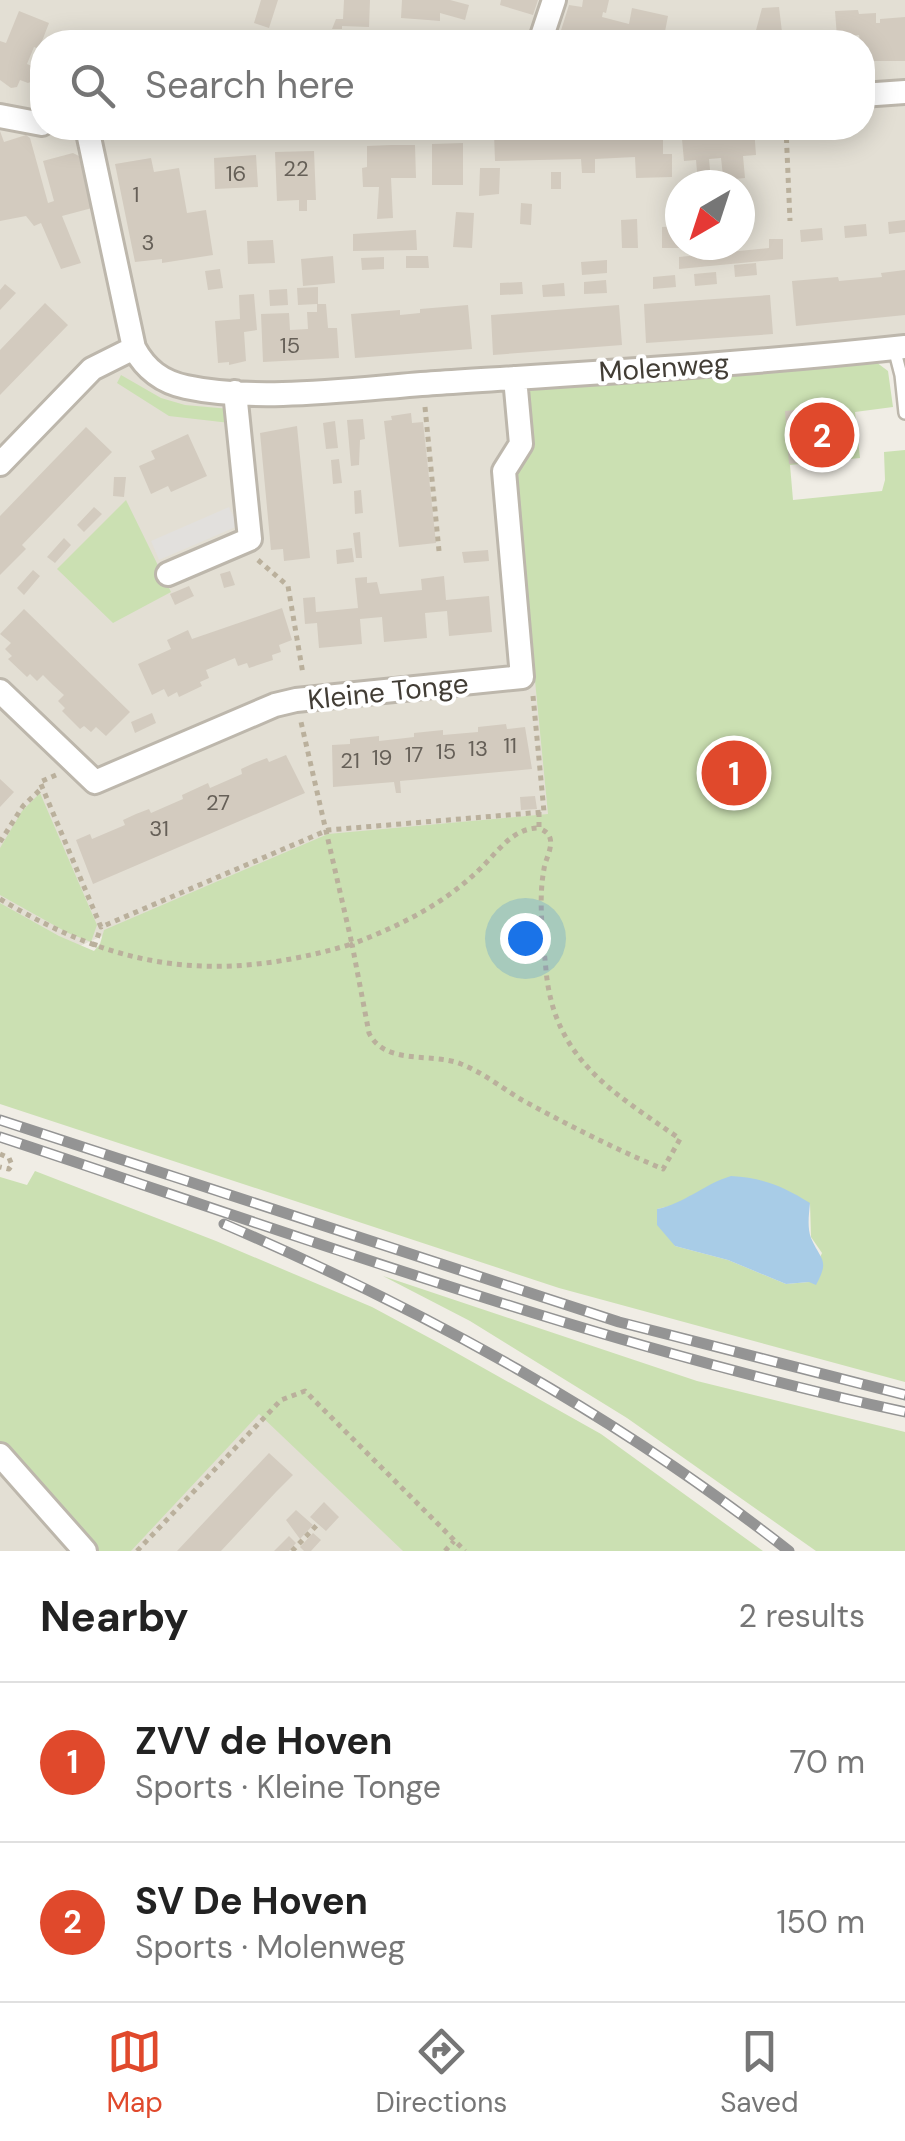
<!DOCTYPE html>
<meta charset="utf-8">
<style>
:root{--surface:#fff;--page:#f6f6f6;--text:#222;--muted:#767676;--line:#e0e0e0;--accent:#e0492c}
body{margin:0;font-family:"DM Sans",sans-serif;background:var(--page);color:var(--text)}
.compass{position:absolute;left:665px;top:170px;width:90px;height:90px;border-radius:50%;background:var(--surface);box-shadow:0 5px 25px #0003;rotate:219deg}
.you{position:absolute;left:525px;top:938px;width:35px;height:35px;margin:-25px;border:8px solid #fff;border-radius:50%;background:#1a73e8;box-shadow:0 0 0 15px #1a73e833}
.badge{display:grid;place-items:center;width:65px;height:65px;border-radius:50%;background:var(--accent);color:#fff;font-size:32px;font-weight:700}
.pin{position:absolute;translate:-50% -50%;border:5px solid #fff;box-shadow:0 2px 10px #0006}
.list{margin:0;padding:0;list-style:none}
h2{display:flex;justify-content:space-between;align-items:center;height:130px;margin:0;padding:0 40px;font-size:42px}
h2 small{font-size:32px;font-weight:400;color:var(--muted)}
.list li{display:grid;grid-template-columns:65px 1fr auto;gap:30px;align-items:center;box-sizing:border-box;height:160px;padding:0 40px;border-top:2px solid var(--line)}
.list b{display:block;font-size:38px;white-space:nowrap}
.list p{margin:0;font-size:32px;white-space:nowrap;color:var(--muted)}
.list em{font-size:32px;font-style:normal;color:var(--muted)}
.icon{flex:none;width:55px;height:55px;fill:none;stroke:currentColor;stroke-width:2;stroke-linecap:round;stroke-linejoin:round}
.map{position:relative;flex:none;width:905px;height:1551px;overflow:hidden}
.search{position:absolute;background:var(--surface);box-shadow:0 5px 25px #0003;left:30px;right:30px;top:30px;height:110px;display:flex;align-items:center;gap:25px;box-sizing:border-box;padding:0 35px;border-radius:40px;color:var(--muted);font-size:38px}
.sheet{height:450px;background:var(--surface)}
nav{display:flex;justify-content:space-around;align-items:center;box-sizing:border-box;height:140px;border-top:2px solid var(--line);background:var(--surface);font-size:28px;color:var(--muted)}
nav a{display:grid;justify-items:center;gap:5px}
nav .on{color:var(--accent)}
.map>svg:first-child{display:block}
.residential{fill:#e3dfd4;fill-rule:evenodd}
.green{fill:#cbe0b2;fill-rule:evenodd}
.parking{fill:#e2e0dd}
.water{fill:#a8cce7}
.building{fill:#d3cbbf}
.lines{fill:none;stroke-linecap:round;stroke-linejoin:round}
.lane-casing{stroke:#bdb7ac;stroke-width:16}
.street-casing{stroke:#bdb7ac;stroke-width:28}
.path{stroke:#bab09c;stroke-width:5;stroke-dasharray:5 5;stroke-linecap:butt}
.lane{stroke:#fff;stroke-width:11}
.street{stroke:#fff;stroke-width:22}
.rail-casing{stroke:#949494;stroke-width:11}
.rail{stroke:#fff;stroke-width:8;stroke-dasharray:22;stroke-linecap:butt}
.labels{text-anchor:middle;stroke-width:8;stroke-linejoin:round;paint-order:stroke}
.number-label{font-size:22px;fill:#666058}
.street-label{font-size:28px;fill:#423d35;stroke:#fff}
</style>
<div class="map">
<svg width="905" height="1551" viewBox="0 0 905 1551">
<rect width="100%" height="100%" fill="#f0ede5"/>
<!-- residential -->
<path class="residential" d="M0,0H905V362L532,390L550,821L328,836L73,949L0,908ZM42,42H862V128H42ZM680,185H740V245H680Z
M0,1367L270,1370L446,1551H0Z"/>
<!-- green -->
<path class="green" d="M862,362H876L888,371L893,407L855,412L860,458L790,465L793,500L882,491L885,480L884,452L905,450V1382L559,1288L0,1104V903L59,936L94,951L100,944L104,930L328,834L548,814L515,475L533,448L529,388ZM810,1203L811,1237L822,1253L809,1282L786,1284L728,1260L675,1246L657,1209L675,1205Z
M121,375L161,398L185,405L230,409V423L169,416L117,383Z
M126,500L171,592L113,623L57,569Z
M40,793L97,925L91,942L68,933L0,895V848L22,811Z
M35,1171L216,1241L372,1307L439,1343L601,1434L763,1551H403L259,1414L131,1551H97L0,1441V1177L27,1185Z
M383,1276L697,1381L905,1432V1551H816L627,1418L470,1321Z"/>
<!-- parking -->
<path class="parking" d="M229,507L238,526L159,560L151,541Z"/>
<!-- water -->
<path class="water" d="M731,1176C763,1178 783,1186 810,1203C809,1214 807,1227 811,1238C821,1261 830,1259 816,1285L809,1282L786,1284L728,1260L675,1246L657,1225V1209C684,1204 704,1184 731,1176Z"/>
<!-- building -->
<path class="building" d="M261,0H278L269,28L254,23Z
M344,0H370L369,27L342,26V29H332L336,19H343Z
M402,0H450L469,5L465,20L440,13V21L428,20L401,18Z
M501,0H538L533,15L500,5Z
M583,0H609L606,13L603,12L602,17L629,24L632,8L668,16L663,42H626L628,34L621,33L620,37L614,35L612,42L598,38L597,42L558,40L569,5L582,7Z
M779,7L782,32L755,34L762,8Z
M858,10L859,14L876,13V23H880V19L905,17V61H862L859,35L837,37L835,11Z
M19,11L49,23L39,49L34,47L27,64L34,67L36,72L33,81L28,83L20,80L17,87L11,88L0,80V41L6,43Z
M126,31L150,32V42H126Z
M385,31H400L401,42H385Z
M181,32L201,33L200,42H180Z
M824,35L825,42H780L779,38Z
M663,128V154H672V177L636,178L635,157L595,159V173H582L581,159L495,161L494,133Z
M681,128H754L756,155L743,156L745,178L735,179V185H724L721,158L709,159L711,181L698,183L696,160L684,161Z
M0,131L4,142L26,135L30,138L48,203L54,201L43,161L73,153L79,156L92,208L62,216L81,263L61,269L41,223L34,226L26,216L0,221Z
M463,143V185H432V144Z
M391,145H415L416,178H391L393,218L377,219L379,187H363L362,168L367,167V146Z
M314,151L316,200H307V211H299V200L277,201L275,152Z
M256,155L258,187L215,189L214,158Z
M151,158L154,172L179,168L187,213L206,210L213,255L162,263V259L135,262L115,164Z
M480,168H500L499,194L479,196Z
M551,172H561V189H551Z
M521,203L532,204L531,225L520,224Z
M456,212L474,213L472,248L453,247Z
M637,219L638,248H622L621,220Z
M905,220V232L889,234L888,222Z
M866,224L867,236L845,238L844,226Z
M679,226V248H662V227Z
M822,228L823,240L801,242L800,230Z
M416,230L417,250L353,251V234Z
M769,239H783V259L679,269V257L769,248Z
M273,240L275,263L248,264L247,241Z
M333,256L335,283L303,286L301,259Z
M406,256H428L429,268H406Z
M384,257V269L362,270L361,258Z
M607,260V273L582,275L581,262Z
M756,263L757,275L735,277L734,265Z
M220,269L223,288L208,290L205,271Z
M905,270V315L796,326L792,281L838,277L839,281L882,277L881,273Z
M716,272L717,284L695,286L694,274Z
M675,275L676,287L653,289V277Z
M606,280L607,293L584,294V282Z
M522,282L523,294L500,295V283Z
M564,283L565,296L543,297L542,285Z
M5,284L16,293L0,310V290Z
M318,287V304H326L328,328H337L339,358L263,362L261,314L289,313L290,330L308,329L307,312H317V304L298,305L297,288Z
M287,289L288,305L270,306L269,290Z
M254,294L257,330L244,332L246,361L229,365V362L218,363L215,321L240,319L239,295Z
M770,295L773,334L646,343L644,304Z
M45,303L68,325L0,395V350Z
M468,305L472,349L355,358L351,314L400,310V315L420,313V309Z
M619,305L622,345L493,355L491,315Z
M836,406L839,433L845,432L846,442L840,443L842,459L789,464L785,411Z
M411,413L412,423L423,422L436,543L399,547L384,421L392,420L391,416Z
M363,419L365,439L360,440L359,465L351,466L347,420Z
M335,421L338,448L326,449L323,423Z
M297,426L310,558L284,561L283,549L271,550L260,433Z
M86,427L112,452L22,545L26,549L0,575V516Z
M188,434L207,476L171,492L168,486L151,494L139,466L155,459L151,451Z
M339,459L342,483L333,484L331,460Z
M114,477H126L124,497L113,496Z
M361,490L363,513L355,514L354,491Z
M94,507L102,514L84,532L77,525Z
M360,532L362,558H356L353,533Z
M64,538L71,545L55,563L47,557Z
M352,548L354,562L337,564L336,550Z
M488,550L489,561L464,563L462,552Z
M33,570L40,576L24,595L17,588Z
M230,571L235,585L224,588L220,574Z
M444,576L446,600L489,596L492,632L449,636L447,611L425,613L427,638L384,642L382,617L360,619L362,644L319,648L317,623L305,624L303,598L315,597L316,612L358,608L355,578L367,577V583L377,582L380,594L422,590L421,579Z
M189,586L194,596L175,605L170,594Z
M282,608L292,640L279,645L281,652L272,655L273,660L249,668L247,663L238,666L235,658L206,670L209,678L200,682L202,686L179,697L177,692L168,697L164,689L152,695L138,664L171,649L167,640L188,630L192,639Z
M24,609L130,712L106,736L96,727L91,732L84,726L80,729L62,711L65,708L58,701L64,695L53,685L43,675L37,681L30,674L27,677L8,659L12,656L5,649L11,643L0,634Z
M152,713L156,723L135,733L131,722Z
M506,724L507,729L525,727L532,769L400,781L401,793H396L394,782L333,787L332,745L350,744V739L379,736V741L397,739L414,737V733L443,730V735L478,732V727Z
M286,755L305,793L93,884L76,840L90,834L92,839L125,825L123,820L136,814L149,809L151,813L183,799L182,795L208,783L210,788L242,774L241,769L254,763L267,758L269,762Z
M0,779L14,792L0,807Z
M535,796L537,809L521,810L520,797Z
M269,1453L293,1475L276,1492L221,1551H177Z
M324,1502L339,1517L326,1531L310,1517Z
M296,1510L313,1525L300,1539L286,1520Z
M313,1533L321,1540L311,1551H304L300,1547Z
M289,1536L296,1543L289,1551H274Z"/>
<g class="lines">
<defs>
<path id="lane" d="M894,348L901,375L905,413"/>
<path id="street" d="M540,42L554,0
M862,95L905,92
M0,116L42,124
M87,128L134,348C146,370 162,382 186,387C260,403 361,388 436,383C592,373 749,364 905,347
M0,464L92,369L134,348
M168,574L250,539L235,392
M0,691L95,782L275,705L296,700L522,677L504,471L521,444L515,378
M0,1455L85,1551"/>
</defs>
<!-- lane casing -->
<use href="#lane" class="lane-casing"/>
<!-- street casing -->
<use href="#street" class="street-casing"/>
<!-- path -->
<path class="path" d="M786,128L790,221
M425,407L439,551
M258,560L288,586L303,674
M56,775L40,782L101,927L328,830L544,812L533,696
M539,812V828C544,831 548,832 550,838C553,848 545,860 544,869C538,900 543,938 546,970C554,1060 613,1092 680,1139L663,1169C615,1149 568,1125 522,1100C502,1088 482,1072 461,1064C432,1052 385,1066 369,1033L352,944C400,926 446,903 482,867C499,850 513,828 539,828
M0,842L23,806L42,788
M0,899C120,971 218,984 352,944L301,722
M94,947L101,927
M0,1154L9,1158L12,1165L9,1169L0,1167
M137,1551L281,1400L305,1391L465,1551
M292,1551L317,1525
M445,1551L454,1541"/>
<!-- lane -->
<use href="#lane" class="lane"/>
<!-- street -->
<use href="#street" class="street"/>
<defs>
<path id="rail" d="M0,1120L619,1322L905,1395
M0,1137C299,1236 597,1345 905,1412
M224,1224C426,1311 616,1415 789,1551"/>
</defs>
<!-- rail casing -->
<use href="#rail" class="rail-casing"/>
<!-- rail -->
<use href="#rail" class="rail"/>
</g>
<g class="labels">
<!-- number labels -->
<g class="number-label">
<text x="296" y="176">22</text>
<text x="236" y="181">16</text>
<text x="136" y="202">1</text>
<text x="148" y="250">3</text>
<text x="290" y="353">15</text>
<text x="510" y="753">11</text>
<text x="478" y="756">13</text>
<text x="446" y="759">15</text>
<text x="414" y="762">17</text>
<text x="382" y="765">19</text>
<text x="350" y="768">21</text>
<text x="218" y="810">27</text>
<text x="159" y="836">31</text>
</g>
<!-- street labels -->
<g class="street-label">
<text transform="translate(664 367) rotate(-4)" y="10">Molenweg</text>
<text transform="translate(388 691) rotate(-6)" y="10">Kleine Tonge</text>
</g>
</g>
</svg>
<svg class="compass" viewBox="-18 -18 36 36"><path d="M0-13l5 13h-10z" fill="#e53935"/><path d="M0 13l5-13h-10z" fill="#767676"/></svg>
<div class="you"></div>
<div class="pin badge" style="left:734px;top:773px">1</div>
<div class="pin badge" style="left:822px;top:435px">2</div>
<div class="search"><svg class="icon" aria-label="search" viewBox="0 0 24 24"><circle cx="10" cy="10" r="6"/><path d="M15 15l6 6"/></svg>Search here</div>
</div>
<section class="sheet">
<h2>Nearby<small>2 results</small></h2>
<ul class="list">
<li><span class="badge">1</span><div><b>ZVV de Hoven</b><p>Sports · Kleine Tonge</p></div><em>70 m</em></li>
<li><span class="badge">2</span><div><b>SV De Hoven</b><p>Sports · Molenweg</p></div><em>150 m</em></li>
</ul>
</section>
<nav>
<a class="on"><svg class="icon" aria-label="map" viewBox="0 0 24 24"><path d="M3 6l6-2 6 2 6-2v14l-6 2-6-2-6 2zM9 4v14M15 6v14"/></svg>Map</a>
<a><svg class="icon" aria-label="directions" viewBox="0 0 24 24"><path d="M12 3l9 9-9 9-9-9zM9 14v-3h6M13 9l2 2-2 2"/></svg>Directions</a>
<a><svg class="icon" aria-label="saved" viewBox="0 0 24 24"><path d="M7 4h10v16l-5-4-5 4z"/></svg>Saved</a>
</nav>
